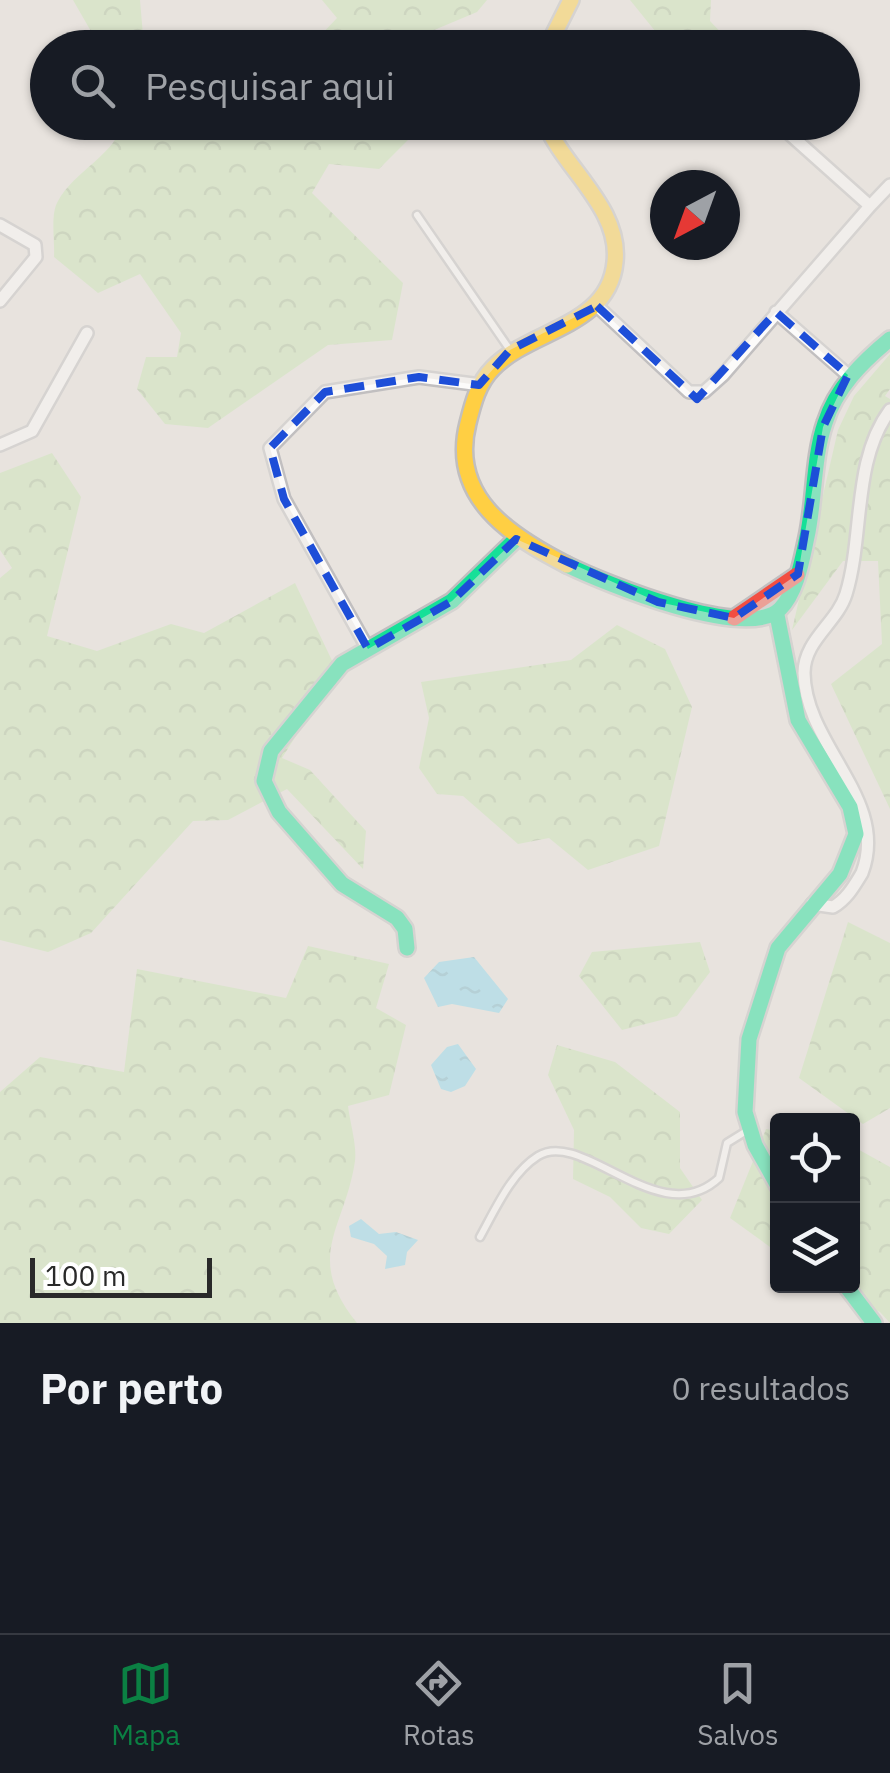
<!DOCTYPE html>
<html lang="pt">
<style>
:root{--surface:#171b24;--page:#242831;--text:#f1f3f6;--muted:#9ea1a6;--line:#363941;--accent:#0b8043}
body{margin:0;font-family:"IBM Plex Sans",sans-serif;background:var(--page);color:var(--text)}
.controls{position:absolute;right:30px;bottom:30px;display:grid;overflow:hidden;border-radius:10px;box-shadow:0 2px 8px #0004}
.controls button{width:90px;height:90px;display:grid;place-items:center;padding:0;border:0;border-bottom:2px solid var(--line);background:var(--surface);color:var(--text);font:50px sans-serif}
.compass{position:absolute;left:650px;top:170px;width:90px;height:90px;border-radius:50%;background:var(--surface);box-shadow:0 2px 8px #0004;rotate:221deg}
.scale{position:absolute;left:30px;bottom:25px;width:182px;box-sizing:border-box;padding-left:10px;border:5px solid #292929;border-top:0;font-size:28px;line-height:35px;white-space:nowrap;color:#292929;-webkit-text-stroke:8px #fff;paint-order:stroke}
.list{margin:0;padding:0;list-style:none}
h2{display:flex;justify-content:space-between;align-items:center;height:130px;margin:0;padding:0 40px;font-size:42px}
h2 small{font-size:32px;font-weight:400;color:var(--muted)}
.icon{flex:none;width:55px;height:55px;fill:none;stroke:currentColor;stroke-width:2;stroke-linecap:round;stroke-linejoin:round}
.map{position:relative;flex:none;width:890px;height:1323px;overflow:hidden}
.search{position:absolute;background:var(--surface);box-shadow:0 2px 8px #0004;left:30px;right:30px;top:30px;height:110px;display:flex;align-items:center;gap:25px;box-sizing:border-box;padding:0 35px;border-radius:55px;color:var(--muted);font-size:38px}
.sheet{height:310px;background:var(--surface)}
nav{display:flex;justify-content:space-around;align-items:center;box-sizing:border-box;height:140px;border-top:2px solid var(--line);background:var(--surface);font-size:28px;color:var(--muted)}
nav a{display:grid;justify-items:center;gap:5px}
nav .on{color:var(--accent)}
.map>svg:first-child{display:block}
.forest{fill:url(#forest-crowns)}
.water{fill:url(#water-ripples)}
.lines{fill:none;stroke-linecap:round;stroke-linejoin:round}
.lane-casing{stroke:#c1bfc0;stroke-width:11}
.street-casing{stroke:#c1bfc0;stroke-width:16}
.fast-casing{stroke:#c1bfc0;stroke-width:20}
.slow-casing{stroke:#c1bfc0;stroke-width:20}
.jam-casing{stroke:#c1bfc0;stroke-width:20}
.lane{stroke:#fcfbfa;stroke-width:6}
.street{stroke:#fcfbfa;stroke-width:11}
.fast{stroke:#16e098;stroke-width:15}
.slow{stroke:#ffcf43;stroke-width:15}
.jam{stroke:#f24e42;stroke-width:15}
.marked{fill:none;stroke:#1d4ed8;stroke-width:8;stroke-dasharray:20 12;stroke-linejoin:round}
</style>
<div class="map">
<svg width="890" height="1323" viewBox="0 0 890 1323">
<defs>
<pattern id="forest-crowns" width="20" height="18" patternUnits="userSpaceOnUse" patternTransform="scale(2.5)"><rect width="20" height="18" fill="#cae5b4"/><path d="M2 6a3 3 0 1 1 6 0M12 15a3 3 0 1 1 6 0" fill="none" stroke="#aec49b"/></pattern>
<pattern id="water-ripples" width="26" height="14" patternUnits="userSpaceOnUse" patternTransform="scale(2.5)"><rect width="26" height="14" fill="#8cd8ef"/><path d="M2 4q2-2 4 0t4 0M15 11q2-2 4 0t4 0" fill="none" stroke="#79b9cd"/></pattern>
</defs>
<rect width="100%" height="100%" fill="#e8e3de"/>
<!-- forest -->
<path class="forest" d="M73,0H140L144,47H100Z
M322,0H487L477,12L408,41L374,39L366,48L255,47L262,38H318L337,18Z
M630,0H711L710,21L730,42L729,47H668Z
M121,123H161L174,131L198,123H325V131L409,139L379,169L329,164L312,193L403,283L392,340L328,345L208,428L165,424L137,389L146,357H177L181,333L140,274L98,293L54,257C55,241 50,214 58,201C73,172 120,151 121,123Z
M890,354V389L885,396L890,399V809L831,684L882,644L878,561H843L792,630L838,430L854,396Z
M52,453L81,497L47,636L97,651L171,624L204,633L295,583L337,671L282,758L310,770L366,831L363,869L287,789L228,820L193,821L91,933L48,952L0,940V578L12,568L0,550V473Z
M617,625L665,649L692,707L659,846L588,870L549,838L518,844L463,796L437,794L419,768L429,718L421,682L571,660Z
M848,922L890,943V1108L863,1124L799,1078Z
M700,942L710,972L677,1016L622,1030L579,976L592,952Z
M308,946L389,964L376,1008L406,1025L389,1095L348,1106C350,1123 357,1145 355,1161C345,1229 303,1256 357,1323H0V1092L40,1057L124,1072L137,969L286,998Z
M557,1045L615,1062L680,1112V1168L702,1200L669,1234L641,1228L610,1197L573,1179L574,1130L548,1075Z
M766,1129L777,1131V1252L730,1218Z
M854,1147L890,1167V1323L880,1312L823,1286H852Z"/>
<!-- water -->
<path class="water" d="M474,957L508,999L499,1013L452,1004L438,1007L424,978L439,962Z
M458,1044L476,1069L465,1086L451,1092L441,1089L431,1065L447,1047Z
M361,1219L379,1234L396,1232L418,1240L407,1252L405,1265L385,1269L387,1256L374,1244L351,1237L349,1226Z"/>
<g class="lines">
<defs>
<path id="lane" d="M417,215L510,350
M480,1237C495,1210 511,1173 538,1156C583,1128 660,1233 719,1178L727,1143L748,1130"/>
<path id="street" d="M870,206L890,185
M0,225L35,245L36,257L0,301
M597,306L689,392H704L723,375L870,206L776,122
M776,312L848,375
M0,445L32,431L87,333
M368,649L284,499L270,448L325,392L419,377L481,385
M812,904L833,907C847,899 854,886 862,873C890,800 805,746 804,673C804,640 837,623 846,594C864,536 852,461 890,410"/>
<path id="fast" d="M567,565C604,583 747,642 780,609C797,592 802,560 807,537C815,501 813,458 825,423C836,388 862,362 890,339
M777,615L798,720L850,807L856,834L840,874L778,948L749,1039L745,1112L755,1145L778,1186
M407,948L405,929L397,918L342,884L279,812L264,781L271,751L342,664L452,601L516,539
M846,1286L874,1323"/>
<path id="slow" d="M547,48L571,0
M545,122C564,169 621,208 615,262C609,327 531,329 493,368C478,383 473,403 468,423C449,497 510,536 567,565"/>
<path id="jam" d="M734,618L797,575"/>
</defs>
<!-- lane casing -->
<use href="#lane" class="lane-casing"/>
<!-- street casing -->
<use href="#street" class="street-casing"/>
<!-- fast casing -->
<use href="#fast" class="fast-casing"/>
<!-- slow casing -->
<use href="#slow" class="slow-casing"/>
<!-- jam casing -->
<use href="#jam" class="jam-casing"/>
<!-- lane -->
<use href="#lane" class="lane"/>
<!-- street -->
<use href="#street" class="street"/>
<!-- fast -->
<use href="#fast" class="fast"/>
<!-- slow -->
<use href="#slow" class="slow"/>
<!-- jam -->
<use href="#jam" class="jam"/>
</g>
<!-- marked area -->
<path d="M0 0H890V1323H0ZM597,306L697,399L776,312L848,375L823,427L798,574L734,618L658,602L516,539L452,601L368,649L284,499L270,448L325,392L419,377L479,385L510,350Z" fill="#e8e3de" fill-opacity=".55" fill-rule="evenodd"/>
<path class="marked" d="M597,306L697,399L776,312L848,375L823,427L798,574L734,618L658,602L516,539L452,601L368,649L284,499L270,448L325,392L419,377L479,385L510,350Z"/>
</svg>
<div class="controls">
<button><svg class="icon" aria-label="locate" viewBox="0 0 24 24"><circle cx="12" cy="12" r="6"/><path d="M12 2v4M12 18v4M2 12h4M18 12h4"/></svg></button>
<button><svg class="icon" aria-label="layers" viewBox="0 0 24 24"><path d="M12 4l9 5-9 5-9-5zM3 14l9 5 9-5"/></svg></button>
</div>
<svg class="compass" viewBox="-18 -18 36 36"><path d="M0-13l5 13h-10z" fill="#e53935"/><path d="M0 13l5-13h-10z" fill="#9ea1a6"/></svg>
<div class="scale">100 m</div>
<div class="search"><svg class="icon" aria-label="search" viewBox="0 0 24 24"><circle cx="10" cy="10" r="6"/><path d="M15 15l6 6"/></svg>Pesquisar aqui</div>
</div>
<section class="sheet">
<h2>Por perto<small>0 resultados</small></h2>
<ul class="list">
</ul>
</section>
<nav>
<a class="on"><svg class="icon" aria-label="map" viewBox="0 0 24 24"><path d="M3 6l6-2 6 2 6-2v14l-6 2-6-2-6 2zM9 4v14M15 6v14"/></svg>Mapa</a>
<a><svg class="icon" aria-label="directions" viewBox="0 0 24 24"><path d="M12 3l9 9-9 9-9-9zM9 14v-3h6M13 9l2 2-2 2"/></svg>Rotas</a>
<a><svg class="icon" aria-label="saved" viewBox="0 0 24 24"><path d="M7 4h10v16l-5-4-5 4z"/></svg>Salvos</a>
</nav>
